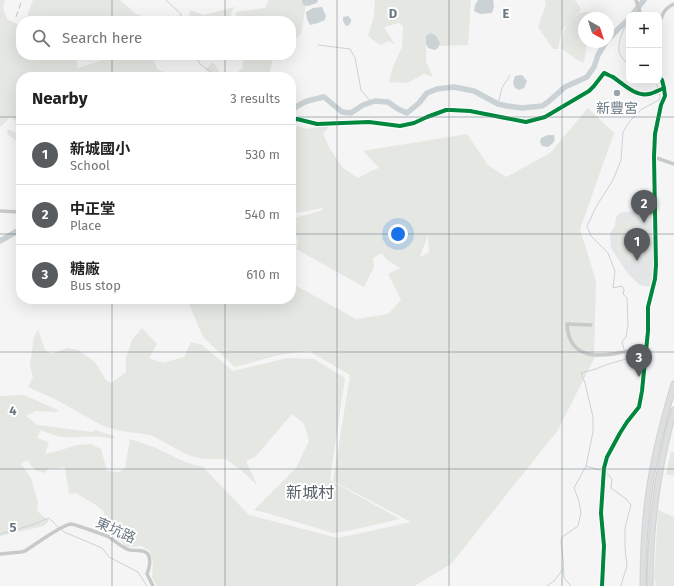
<!DOCTYPE html>
<meta charset="utf-8">
<style>
:root{--surface:#fff;--page:#f6f6f6;--text:#222;--muted:#767676;--line:#e0e0e0;--accent:#585c5f}
body{margin:0;font-family:"Fira Sans","Noto Sans TC",sans-serif;background:var(--page);color:var(--text)}
.controls{position:absolute;right:12px;top:12px;display:grid;overflow:hidden;border-radius:8px;box-shadow:0 4px 16px #0002}
.controls button{width:36px;height:36px;display:grid;place-items:center;padding:0;border:0;border-bottom:1px solid var(--line);background:var(--surface);color:var(--text);font:20px sans-serif}
.compass{position:absolute;left:578px;top:12px;width:36px;height:36px;border-radius:50%;background:var(--surface);box-shadow:0 4px 16px #0002;rotate:141deg}
.you{position:absolute;left:398px;top:234px;width:14px;height:14px;margin:-10px;border:3px solid #fff;border-radius:50%;background:#1a73e8;box-shadow:0 0 0 6px #1a73e833}
.badge{display:grid;place-items:center;width:26px;height:26px;border-radius:50%;background:var(--accent);color:#fff;font-size:13px;font-weight:700}
.pin{position:absolute;translate:-50% -33px;filter:drop-shadow(0 1px 2px #0008)}
.pin::after{content:'';position:absolute;top:21px;width:14px;height:12px;background:inherit;clip-path:polygon(0 0,100% 0,50% 100%)}
.list{margin:0;padding:0;list-style:none}
h2{display:flex;justify-content:space-between;align-items:center;height:52px;margin:0;padding:0 16px;font-size:17px}
h2 small{font-size:13px;font-weight:400;color:var(--muted)}
.list li{display:grid;grid-template-columns:26px 1fr auto;gap:12px;align-items:center;box-sizing:border-box;height:60px;padding:0 16px;border-top:1px solid var(--line)}
.list b{display:block;font-size:15px;white-space:nowrap}
.list p{margin:0;font-size:13px;white-space:nowrap;color:var(--muted)}
.list em{font-size:13px;font-style:normal;color:var(--muted)}
.icon{flex:none;width:22px;height:22px;fill:none;stroke:currentColor;stroke-width:2;stroke-linecap:round;stroke-linejoin:round}
.map{position:relative;flex:none;width:674px;height:586px;overflow:hidden}
.search{position:absolute;background:var(--surface);box-shadow:0 4px 16px #0002;left:16px;top:16px;width:280px;height:44px;display:flex;align-items:center;gap:10px;box-sizing:border-box;padding:0 14px;border-radius:16px;color:var(--muted);font-size:15px}
.panel{position:absolute;background:var(--surface);box-shadow:0 4px 16px #0002;left:16px;top:72px;width:280px;height:232px;border-radius:16px}
.map>svg:first-child{display:block}
.built{fill:#e4e5e6}
.green{fill:#e4e7e2;fill-rule:evenodd}
.water{fill:#cad2d5}
.lines{fill:none;stroke-linecap:round;stroke-linejoin:round}
.stream{stroke:#cad2d5;stroke-width:1}
.river{stroke:#cad2d5;stroke-width:5.5}
.highway-casing{stroke:#d1d2d2;stroke-width:7}
.minor{stroke:#c8caca;stroke-width:3.5}
.highway{stroke:#dddedf;stroke-width:5}
.rail{stroke:#bfc0c1;stroke-width:1;stroke-dasharray:6 3;stroke-linecap:butt}
.cycleway-casing{stroke:#fff;stroke-width:6}
.cycleway{stroke:#00873e;stroke-width:4}
.grid{fill:none;stroke:#697882;stroke-width:1;stroke-opacity:0.55}
.poi-dot{fill:#9aa4aa;stroke:#fff;stroke-width:1.5}
.labels{text-anchor:middle;stroke-width:4;stroke-linejoin:round;paint-order:stroke}
.poi-label{font-size:14px;fill:#697882;stroke:#fff}
.street-label{font-size:14px;fill:#697882;stroke:#fff}
.quarter-label{font-size:16px;fill:#566067;stroke:#fff}
.grid-label{font-size:13px;text-anchor:middle;font-weight:bold;fill:#697882;stroke:#fff;stroke-width:4;stroke-linejoin:round;paint-order:stroke}
</style>
<div class="map">
<svg width="674" height="586" viewBox="0 0 674 586">
<rect width="100%" height="100%" fill="#f5f5f5"/>
<!-- built -->
<path class="built" d="M633,211L637,212H652L654,275L650,287L640,285L628,274L611,248L610,234L615,226L616,217L620,213Z"/>
<!-- green -->
<path class="green" d="M0,0H5L3,8L7,19L19,25L21,23V55H75L78,68L118,55H163L154,60L157,69L177,77H21V125L10,117L1,127L0,126Z
M33,0H120L136,14L158,21H24L26,19Z
M269,0H305L306,4L301,35L292,41H291V21H236V12L265,8Z
M375,0H471L468,45L438,46L432,41L426,46V62L433,77L424,74L407,83L389,82L392,69L402,47L403,26L399,23L384,27L395,45L389,41L380,45L368,36L374,16Z
M545,0H575L581,9L574,18L579,13L591,12L590,18H584V42H587L584,63L574,58L561,48L564,30L572,20L562,30L558,49H553L538,27L546,4Z
M234,7L231,14L230,21H207L203,19L199,21H191L189,18L190,10L204,15Z
M238,55H274L270,70L271,77H228L230,71L235,74L243,68V59Z
M213,62L219,71L225,77H216L205,70Z
M588,108L614,133L580,229L596,281L594,359L558,430L451,564L414,586H157L152,578L153,563L150,551L141,546L127,547L112,533L103,511L96,505L76,493L69,494L65,467L48,469L45,473L35,470L27,460L21,464L31,478L38,503L37,511L49,521L44,526L0,536V396L24,395L58,410L57,412L35,411L26,416L38,425L92,432L95,430L114,436L113,439C98,434 81,438 65,437C57,437 48,433 41,430L37,438L49,442L45,454L58,451L77,445L91,444L101,449L107,471L119,472L125,468L130,439L154,447L185,462L203,467L249,515L338,538L411,522L333,481L350,375L309,351L279,355L235,367L203,337L187,299H291V283L356,319L388,314L401,300L388,274L400,268L386,259L382,253L373,258L374,267L364,287L296,249L298,242L295,232L291,233V219L320,211L323,209V208L291,214V133L297,126L307,129L330,125L323,134L330,149L343,168L358,178L371,171L379,168L363,151L467,134L488,165L506,177L550,153ZM428,235L429,252L421,257L420,256Z
M8,129L21,135V144L7,134Z
M632,216H635L636,262H633V257C626,262 621,261 617,253L616,226L620,221L625,219L632,222Z
M142,328L157,344L149,358L163,363L184,357L191,342L202,345L233,371L287,358L314,359L345,378L330,480L400,519L348,531L333,533L267,513L254,510L296,468L309,441L304,424L292,414L255,457L246,461L257,485L241,470L226,459H203L188,455L151,435L121,431L103,426L55,399L28,387L33,377L30,366L34,337L38,329L45,350L52,354L67,348L78,350L95,362L106,380L111,383L126,372V358L132,340Z
M671,452H674V476L666,474Z
M658,510L674,517V586H656L654,577Z"/>
<!-- water -->
<path class="water" d="M302,0H318L317,3L308,6L303,5Z
M478,0H493L494,6L492,13L480,14L474,11L475,5Z
M322,7L326,16L325,20L318,23L310,25L307,19L306,12L313,8Z
M348,16L351,19V22L349,25L346,26L343,21V17Z
M431,33L436,36L440,43L438,48L435,50L428,48L426,43V36Z
M522,75L527,81L524,88L519,90L515,88L513,83L515,76Z
M548,135H554C556,142 553,143 548,147L542,146L540,142L541,138Z"/>
<g class="lines">
<!-- stream -->
<path class="stream" d="M166,0L181,14L180,21
M629,19C622,33 610,53 629,64
M318,45L350,49L355,58L361,90L371,102
M195,55L200,64L219,77
M654,81L657,85L658,88
M498,104L502,88L510,75
M291,105L296,107
M624,349L622,342L626,337L628,325L627,298L623,294L624,290L622,286L613,288L615,271L608,253L591,236L587,226L596,207L613,180L621,160L623,132L630,121L642,109L659,100L660,97L659,91
M586,466L603,471
M606,472L612,479L611,488L625,498L631,505L625,528V548L627,566L621,585L622,586
M61,529L64,532L102,548L109,557L138,572L147,586
M0,534L32,525L49,518L59,528
M547,586L554,581L563,569
M571,586L564,578L563,558L561,542L562,537L578,526L581,513L579,501L574,488L586,466L593,432V417L585,383L581,373L596,369L605,365L626,359L625,354"/>
<!-- river -->
<path class="river" d="M632,15L644,0
M608,40L618,29L629,19
M291,111C302,101 310,100 324,97L342,112L351,113L363,105L375,101L388,102L398,109L407,113L419,103L427,93L437,89L454,87L474,91L498,104L507,106L522,108L542,106L548,102L565,87L587,77L594,67L598,55L606,42
M0,241L21,229"/>
<defs>
<path id="highway" d="M643,586C643,545 646,499 655,458C660,433 667,408 674,384
M650,586C650,528 658,466 674,410"/>
</defs>
<!-- highway casing -->
<use href="#highway" class="highway-casing"/>
<!-- minor -->
<path class="minor" d="M636,0L641,15
M659,25C662,15 664,8 674,4
M291,121L297,119L317,124L369,122L400,126L414,123L427,117L446,110H451L470,111L526,122L545,117L589,91L594,86L604,73C607,74 610,76 613,77C623,84 636,97 649,94C654,93 659,90 664,88
M654,157L674,164
M0,211L21,212
M591,325L567,324C569,370 617,353 646,347
M0,554L21,552L25,551C35,545 61,525 71,524C74,524 105,535 109,537C115,541 120,546 127,549C133,552 142,549 147,553C152,558 149,569 147,574L153,586
M602,586L604,546L601,513L604,468L607,457L620,433L627,422L639,407L642,391L648,331V307L655,279L656,265L654,157L655,134L661,105L665,96L664,88L662,80L659,77"/>
<!-- highway -->
<use href="#highway" class="highway"/>
<!-- rail -->
<path class="rail" d="M16,17L22,0"/>
<defs>
<path id="cycleway" d="M291,121L297,119L317,124L369,122L400,126L414,123L427,117L446,110H451L470,111L526,122L545,117L589,91L594,86L604,73C607,74 610,76 613,77C623,84 636,97 649,94C654,93 659,90 664,88
M602,586L604,546L601,513L604,468L607,457L620,433L627,422L639,407L642,391L648,331V307L655,279L656,265L654,157L655,134L661,105L665,96L664,88L662,80L659,77"/>
</defs>
<!-- cycleway casing -->
<use href="#cycleway" class="cycleway-casing"/>
<!-- cycleway -->
<use href="#cycleway" class="cycleway"/>
</g>
<!-- grid -->
<path class="grid" d="M112,0V21M225,0V21M337,0V586M449,0V586M562,0V586M112,55V77M225,55V77M0,117H21M291,117H674M0,234H21M291,234H674M112,299V586M225,299V586M0,352H674M0,469H674"/>
<!-- markers -->
<circle class="poi-dot" cx="617" cy="93" r="4"/>
<g class="labels">
<!-- poi labels -->
<g class="poi-label">
<text x="617" y="113">新豐宮</text>
</g>
<!-- street labels -->
<g class="street-label">
<text transform="translate(116 530) rotate(24)" y="5">東坑路</text>
</g>
<!-- quarter labels -->
<g class="quarter-label">
<text x="310" y="498">新城村</text>
</g>
</g>
<g class="grid-label">
<text x="393" y="18">D</text>
<text x="506" y="18">E</text>
<text x="13" y="415">4</text>
<text x="13" y="532">5</text>
</g>
</svg>
<div class="controls">
<button>+</button>
<button>−</button>
</div>
<svg class="compass" viewBox="-18 -18 36 36"><path d="M0-13l5 13h-10z" fill="#e53935"/><path d="M0 13l5-13h-10z" fill="#767676"/></svg>
<div class="you"></div>
<div class="pin badge" style="left:637px;top:261px">1</div>
<div class="pin badge" style="left:644px;top:223px">2</div>
<div class="pin badge" style="left:639px;top:377px">3</div>
<div class="search"><svg class="icon" aria-label="search" viewBox="0 0 24 24"><circle cx="10" cy="10" r="6"/><path d="M15 15l6 6"/></svg>Search here</div>
<section class="panel">
<h2>Nearby<small>3 results</small></h2>
<ul class="list">
<li><span class="badge">1</span><div><b>新城國小</b><p>School</p></div><em>530 m</em></li>
<li><span class="badge">2</span><div><b>中正堂</b><p>Place</p></div><em>540 m</em></li>
<li><span class="badge">3</span><div><b>糖廠</b><p>Bus stop</p></div><em>610 m</em></li>
</ul>
</section>
</div>
